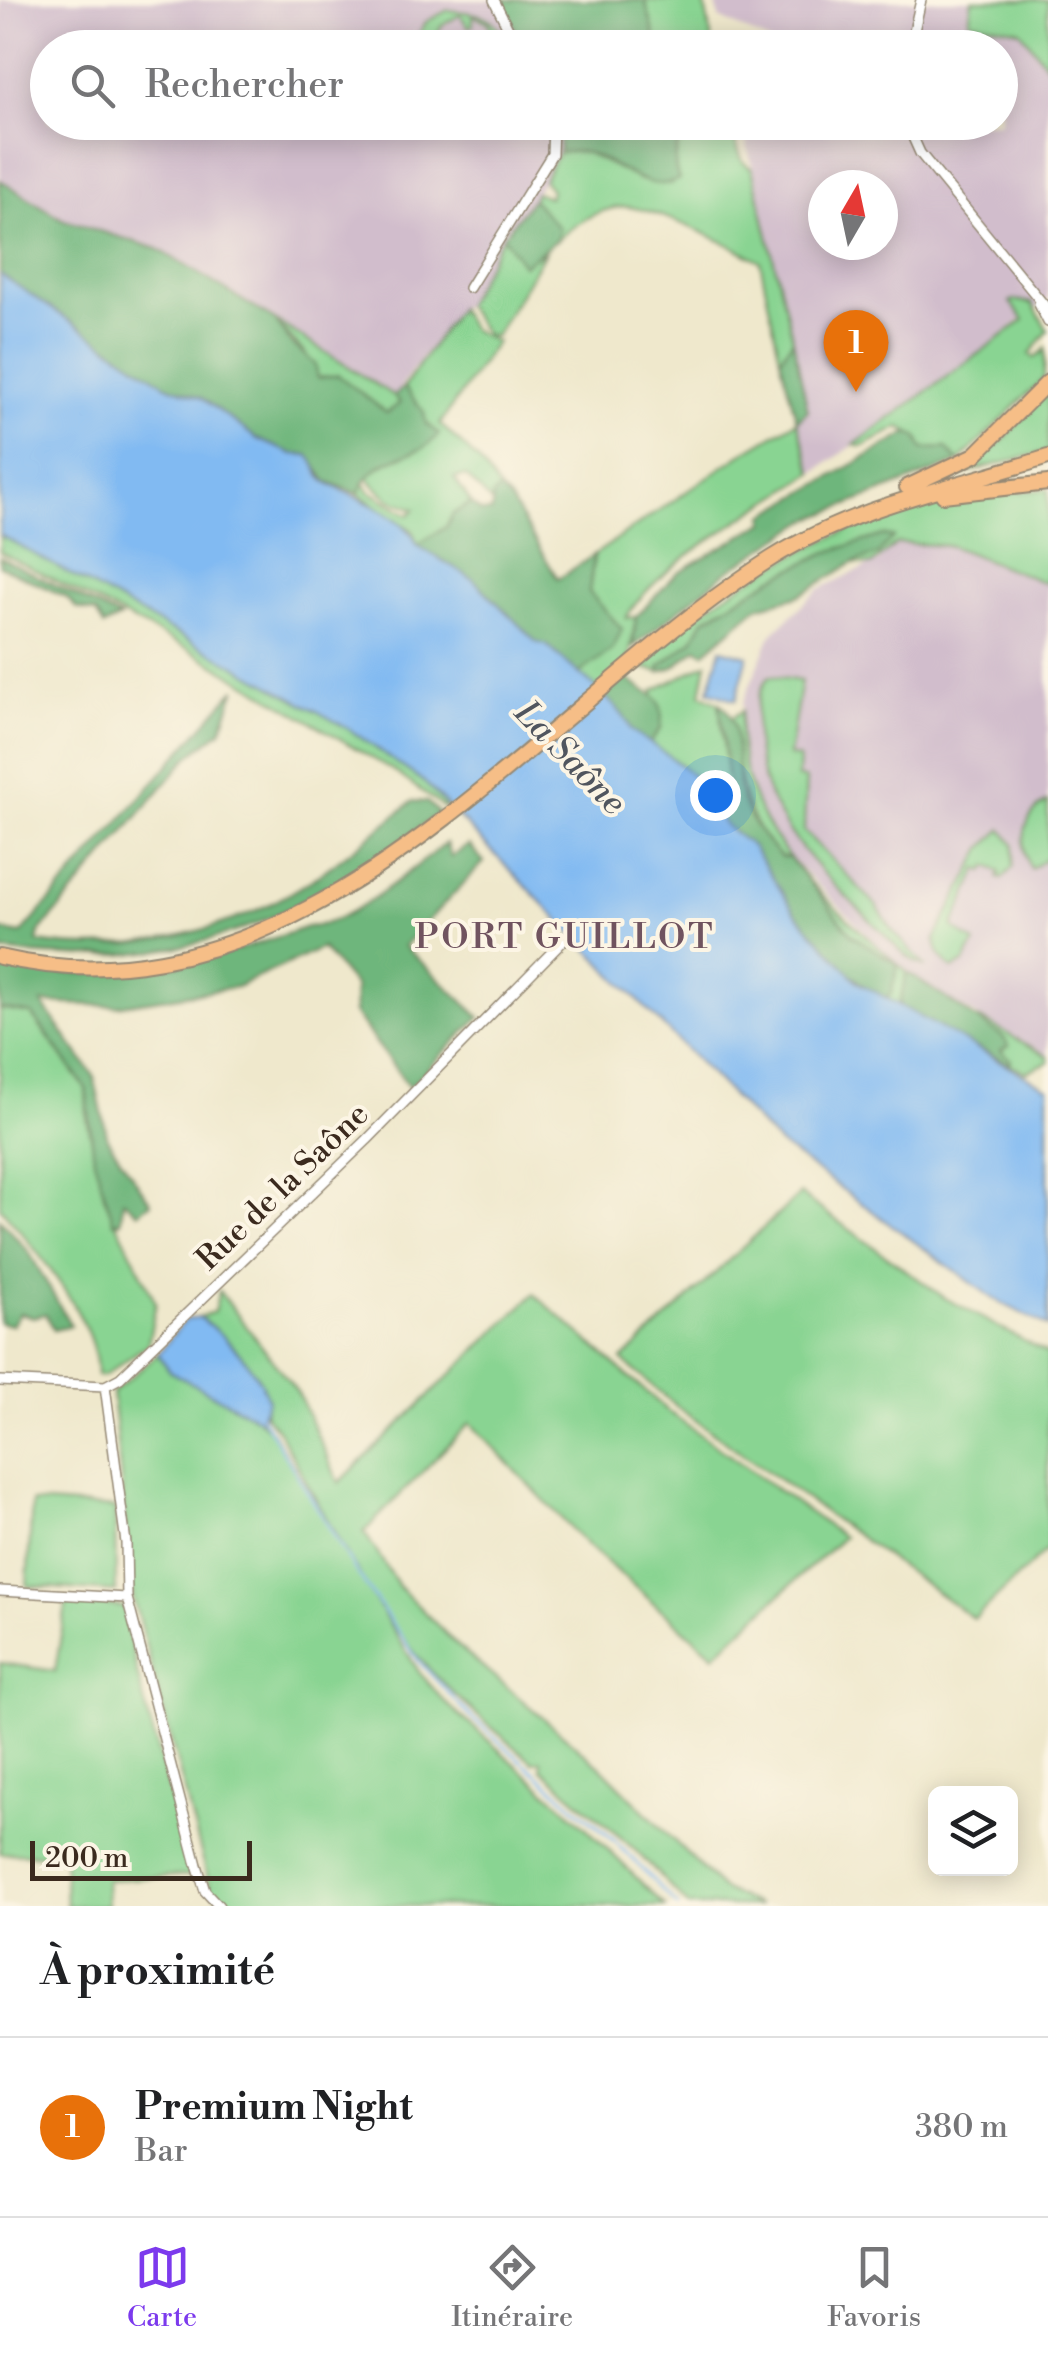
<!DOCTYPE html>
<html lang="fr">
<meta charset="utf-8">
<style>
:root{--surface:#fff;--page:#f2f2f2;--text:#202124;--muted:#757577;--line:#e0e0e0;--accent:#7c3aed}
body{margin:0;font-family:"Libre Bodoni",serif;background:var(--page);color:var(--text)}
.controls{position:absolute;right:30px;bottom:30px;display:grid;overflow:hidden;border-radius:15px;box-shadow:0 5px 25px #0003}
.controls button{width:90px;height:90px;display:grid;place-items:center;padding:0;border:0;border-bottom:2px solid var(--line);background:var(--surface);color:var(--text);font:50px sans-serif}
.compass{position:absolute;left:808px;top:170px;width:90px;height:90px;border-radius:50%;background:var(--surface);box-shadow:0 5px 25px #0003;rotate:9deg}
.scale{position:absolute;left:30px;bottom:25px;width:222px;box-sizing:border-box;padding-left:10px;border:5px solid #3b2a1e;border-top:0;font-size:28px;line-height:35px;white-space:nowrap;color:#3b2a1e;-webkit-text-stroke:8px #fcf5e5;paint-order:stroke}
.you{position:absolute;left:715px;top:795px;width:35px;height:35px;margin:-25px;border:8px solid #fff;border-radius:50%;background:#1a73e8;box-shadow:0 0 0 15px #1a73e833}
.badge{display:grid;place-items:center;width:65px;height:65px;border-radius:50%;background:var(--accent);color:#fff;font-size:32px;font-weight:700}
.pin{position:absolute;translate:-50% -82px;filter:drop-shadow(0 2px 5px #0008)}
.pin::after{content:'';position:absolute;top:52px;width:35px;height:30px;background:inherit;clip-path:polygon(0 0,100% 0,50% 100%)}
.list{margin:0;padding:0;list-style:none}
h2{display:flex;justify-content:space-between;align-items:center;height:130px;margin:0;padding:0 40px;font-size:42px}
h2 small{font-size:32px;font-weight:400;color:var(--muted)}
.list li{display:grid;grid-template-columns:65px 1fr auto;gap:30px;align-items:center;box-sizing:border-box;height:180px;padding:0 40px;border-top:2px solid var(--line)}
.list b{display:block;font-size:38px;white-space:nowrap}
.list p{margin:0;font-size:32px;white-space:nowrap;color:var(--muted)}
.list em{font-size:32px;font-style:normal;color:var(--muted)}
.icon{flex:none;width:55px;height:55px;fill:none;stroke:currentColor;stroke-width:2;stroke-linecap:round;stroke-linejoin:round}
.map{position:relative;flex:none;width:1048px;height:1906px;overflow:hidden}
.search{position:absolute;background:var(--surface);box-shadow:0 5px 25px #0003;left:30px;right:30px;top:30px;height:110px;display:flex;align-items:center;gap:25px;box-sizing:border-box;padding:0 35px;border-radius:55px;color:var(--muted);font-size:38px}
.sheet{height:310px;background:var(--surface)}
nav{display:flex;justify-content:space-around;align-items:center;box-sizing:border-box;height:140px;border-top:2px solid var(--line);background:var(--surface);font-size:28px;color:var(--muted)}
nav a{display:grid;justify-items:center;gap:5px}
nav .on{color:var(--accent)}
.map>svg:first-child{display:block}
.industrial{fill:#d1bdcc;fill-rule:evenodd}
.green{fill:#89d492;stroke:#627f58;stroke-width:2.5}
.forest{fill:#6eb67c;stroke:#54704d;stroke-width:2.5}
.water{fill:#81baf2;stroke:#5e7288;stroke-width:2.5}
.lines{fill:none;stroke-linecap:round;stroke-linejoin:round}
.stream{stroke:#81baf2;stroke-width:2.5}
.minor-casing{stroke:#958975;stroke-width:12}
.primary-casing{stroke:#958975;stroke-width:18}
.minor{stroke:#fff;stroke-width:9}
.primary{stroke:#f6be87;stroke-width:14}
.labels{text-anchor:middle;stroke-width:8;stroke-linejoin:round;paint-order:stroke}
.street-label{font-size:32px;fill:#3b2a1e;stroke:#fcf5e5}
.water-label{font-size:35px;font-style:italic;fill:#50555e;stroke:#fcf5e5}
.neighbourhood-label{font-size:35px;letter-spacing:2.5px;fill:#70535f;stroke:#fcf5e5}
</style>
<div class="map">
<svg width="1048" height="1906" viewBox="0 0 1048 1906">
<rect width="100%" height="100%" fill="#fcf5e5"/>
<filter id="ink" filterUnits="userSpaceOnUse"><feTurbulence type="fractalNoise" baseFrequency=".01" numOctaves="2"/><feDisplacementMap in="SourceGraphic" scale="20" xChannelSelector="R" yChannelSelector="G"/><feConvolveMatrix kernelMatrix="1 2 1 2 8 2 1 2 1" color-interpolation-filters="sRGB"/></filter>
<filter id="wash" filterUnits="userSpaceOnUse"><feTurbulence type="fractalNoise" baseFrequency=".0048" numOctaves="4" result="noise"/><feDisplacementMap in="SourceGraphic" scale="40" xChannelSelector="R" yChannelSelector="G"/><feGaussianBlur stdDeviation="2.25" result="paint"/><feColorMatrix in="noise" values="0 0 0 0 0 0 0 0 0 0 0 0 0 0 0 0 0 1.4 0 .05"/><feComposite in="paint" operator="in"/></filter>
<g filter="url(#wash)">
<rect width="100%" height="100%" fill="#efe8cc"/>
<!-- industrial -->
<path class="industrial" d="M0,0H500L525,47L48,48V122L560,123L559,152L532,199L506,230L465,305L458,308L394,396L158,249L64,220L0,180Z
M715,0H1048V299L890,421L813,473L797,421L808,410L742,123L896,126V123L1000,122V48L780,47L719,18ZM823,185H883V245H823Z
M907,542L950,546L1048,584V1056L928,988L898,965L783,850L759,815L746,779L740,747L743,702L771,635L819,589L879,561L888,547Z"/>
<!-- green -->
<path class="green" d="M645,0H704L713,47H658Z
M972,0H1048V67L1020,30L969,21Z
M448,10C487,15 491,13 511,47H496L488,22L473,15V25L468,27L460,15L441,26L432,47H411L426,22Z
M678,123H728L743,162L752,169L793,340L780,358L760,261C734,246 647,204 620,207C595,210 575,224 557,240L558,228L532,199L536,192L549,197L551,190L543,180L559,152H584L640,180L672,184C673,165 682,140 678,123Z
M503,236L528,260L545,252L495,336L486,335L465,305Z
M1014,300L1032,303L1048,331L1030,354L1034,358L1045,349L1044,378L959,462L946,448L923,450L917,437L900,427L862,447L854,445L1024,320L1010,302Z
M458,308L471,329L496,342L440,424L479,461L500,490L492,503L466,476L454,478L471,503L453,514L446,527L417,545L413,531L358,494L363,482L369,491L409,515L415,509L390,500L367,478C389,453 419,458 438,434C424,422 415,404 404,387Z
M275,320L394,396L401,403L387,413L318,379C314,356 289,340 275,320Z
M1048,390V451L957,475L1003,440Z
M797,421L813,473C760,508 656,565 626,618L636,617L626,677L602,698L577,675L596,605L589,592L594,555L740,455Z
M1048,489V584L951,546L897,543L871,565L853,563L878,554L773,578L704,619L692,641L660,666V672L637,666C709,594 827,529 925,505C965,494 1007,493 1048,489Z
M0,535L349,729L424,782L448,805L444,808L394,771L188,649L0,552Z
M707,663L701,694L719,703L728,784L718,803L681,765L650,743L661,728L653,691Z
M770,676L801,681L789,756L799,758L798,778L806,779L804,831L877,906L892,930L926,967C903,958 886,935 868,918C813,864 754,809 756,727C756,710 758,688 770,676Z
M742,711C728,824 830,904 907,972L900,1001L903,1011L882,999L891,994L898,965L852,935L789,857H781C737,813 741,775 731,718Z
M1048,802V857L1031,869C1018,848 1022,813 1048,802Z
M1002,829L1014,845L1013,867L1002,879L998,878L1000,872L988,866L984,871L978,869L953,927L975,943L964,963L952,969L938,953L935,939L983,848Z
M0,1009L31,1014L86,1089L87,1119L105,1199L156,1303L148,1344L104,1376H97C99,1322 34,1247 0,1207Z
M979,1018L1048,1056V1062L1026,1072L1010,1064L1011,1060L1000,1051L997,1035Z
M800,1194L945,1298L1048,1354V1548L974,1619L680,1409L622,1360Z
M219,1291L298,1393L339,1483L534,1294L668,1411L843,1537L714,1655L589,1547L470,1423L364,1532L399,1587L458,1646L601,1767L722,1889L759,1906H689L633,1848L541,1769V1761L533,1762C494,1730 454,1697 420,1659C362,1593 322,1508 279,1432L265,1415C271,1378 227,1337 199,1317L214,1312Z
M158,1354L170,1371L260,1420L272,1432L419,1672L446,1703L575,1817L665,1906H227L211,1890L133,1598L112,1393Z
M32,1502L115,1508L116,1592L27,1586Z
M67,1600L124,1607C138,1697 170,1785 192,1875L106,1880L107,1906H66L64,1855L0,1853V1663L55,1671Z"/>
<!-- forest -->
<path class="forest" d="M500,0H645L658,47H525Z
M560,123H678C683,143 669,157 679,179C649,198 613,158 583,152C576,151 567,152 559,152Z
M0,180L64,220L158,249L255,308L275,320L291,343L315,364L318,378L338,375L387,413L400,403L394,396L404,387L424,412L426,424L439,434C413,466 381,445 358,494L326,481L308,455L293,454L257,439L202,398L166,385L0,274Z
M532,199L559,228L557,240L523,265L503,236Z
M793,340L808,410L797,421L780,358Z
M908,433L917,437L923,449L946,448L959,462L806,521L725,573L633,647L636,617L677,573L765,522V515Z
M500,490L511,501L558,579L594,555L589,592L622,629L613,649L577,675L536,642L473,579L417,545L446,527L453,514L471,503L481,512H492L493,495Z
M883,535L893,537L878,554L853,563L798,596L757,607L704,653L697,648L674,667L660,672V666L692,641L704,620L773,578L825,553Z
M0,557L120,618L104,626L96,613L76,608L66,597L0,566Z
M626,677C646,698 666,688 661,728L650,743L631,730L602,698Z
M236,688L221,731L188,757L40,932L38,942C126,956 236,931 310,881C346,857 379,828 413,801L427,802L439,813C293,924 186,973 0,951V930L21,934Z
M719,703C743,716 735,768 740,791C745,815 764,840 781,857H789L852,935L898,965L891,994L882,999C849,976 817,942 793,909C770,877 755,848 723,824L718,803L728,783Z
M446,843L451,857L469,845L484,862L404,946L480,1017L409,1087L354,1013L355,987L322,948L236,987L116,1006L42,1003L94,1076L108,1140L151,1203L138,1213L123,1200L121,1221L114,1223L94,1159L86,1088L32,1014L0,1009V968C125,982 190,968 307,927C350,925 410,870 446,843Z
M907,972L1003,1037L1009,1046L1001,1051L1011,1060L1010,1064L903,1011L900,1002Z
M0,1219L29,1252L71,1326L54,1330L46,1314L33,1317L20,1313L12,1325L0,1323Z"/>
<!-- water -->
<path class="water" d="M0,274L166,385L202,398L257,439L293,454L308,455C317,462 315,473 325,481C350,497 408,515 417,545L473,579L536,642L547,645C567,665 627,709 631,730C669,756 710,779 723,824L752,846L795,912L858,982L1048,1088V1327L994,1299L778,1143L424,782L349,729L0,535Z
M721,649L748,656L736,700L709,691Z
M199,1317C228,1338 255,1365 268,1399L260,1420L170,1371L158,1354L185,1320Z"/>
<g class="lines">
<!-- stream -->
<path class="stream" d="M262,1417L355,1570L420,1663L473,1719L617,1843L678,1906"/>
</g>
</g>
<g filter="url(#ink)">
<g class="lines">
<defs>
<path id="minor" d="M494,0L518,48
M910,48L921,0
M906,122L920,153L1048,310
M469,288L552,154L553,122
M1039,304L1048,322
M0,1381L105,1386L120,1378L367,1140L563,941
M105,1386L126,1543L127,1598L197,1865L205,1891L219,1906
M0,1591L127,1598"/>
<path id="primary" d="M907,487L975,455L1048,382
M943,495L1048,483
M0,957C313,1030 538,706 772,558C859,504 953,488 1048,457"/>
</defs>
<!-- minor casing -->
<use href="#minor" class="minor-casing"/>
<!-- primary casing -->
<use href="#primary" class="primary-casing"/>
<!-- minor -->
<use href="#minor" class="minor"/>
<!-- primary -->
<use href="#primary" class="primary"/>
</g>
</g>
<g class="labels">
<!-- street labels -->
<g class="street-label">
<text transform="translate(282 1186) rotate(-44)" y="11">Rue de la Saône</text>
</g>
<!-- water labels -->
<g class="water-label">
<text transform="translate(571 757) rotate(46)" y="12">La Saône</text>
</g>
<!-- neighbourhood labels -->
<g class="neighbourhood-label">
<text x="565" y="948">PORT GUILLOT</text>
</g>
</g>
</svg>
<div class="controls">
<button><svg class="icon" aria-label="layers" viewBox="0 0 24 24"><path d="M12 4l9 5-9 5-9-5zM3 14l9 5 9-5"/></svg></button>
</div>
<svg class="compass" viewBox="-18 -18 36 36"><path d="M0-13l5 13h-10z" fill="#e53935"/><path d="M0 13l5-13h-10z" fill="#757577"/></svg>
<div class="scale">200 m</div>
<div class="you"></div>
<div class="pin badge" style="left:856px;top:392px;background:#e8710a">1</div>
<div class="search"><svg class="icon" aria-label="search" viewBox="0 0 24 24"><circle cx="10" cy="10" r="6"/><path d="M15 15l6 6"/></svg>Rechercher</div>
</div>
<section class="sheet">
<h2>À proximité<small></small></h2>
<ul class="list">
<li><span class="badge" style="background:#e8710a">1</span><div><b>Premium Night</b><p>Bar</p></div><em>380 m</em></li>
</ul>
</section>
<nav>
<a class="on"><svg class="icon" aria-label="map" viewBox="0 0 24 24"><path d="M3 6l6-2 6 2 6-2v14l-6 2-6-2-6 2zM9 4v14M15 6v14"/></svg>Carte</a>
<a><svg class="icon" aria-label="directions" viewBox="0 0 24 24"><path d="M12 3l9 9-9 9-9-9zM9 14v-3h6M13 9l2 2-2 2"/></svg>Itinéraire</a>
<a><svg class="icon" aria-label="saved" viewBox="0 0 24 24"><path d="M7 4h10v16l-5-4-5 4z"/></svg>Favoris</a>
</nav>
